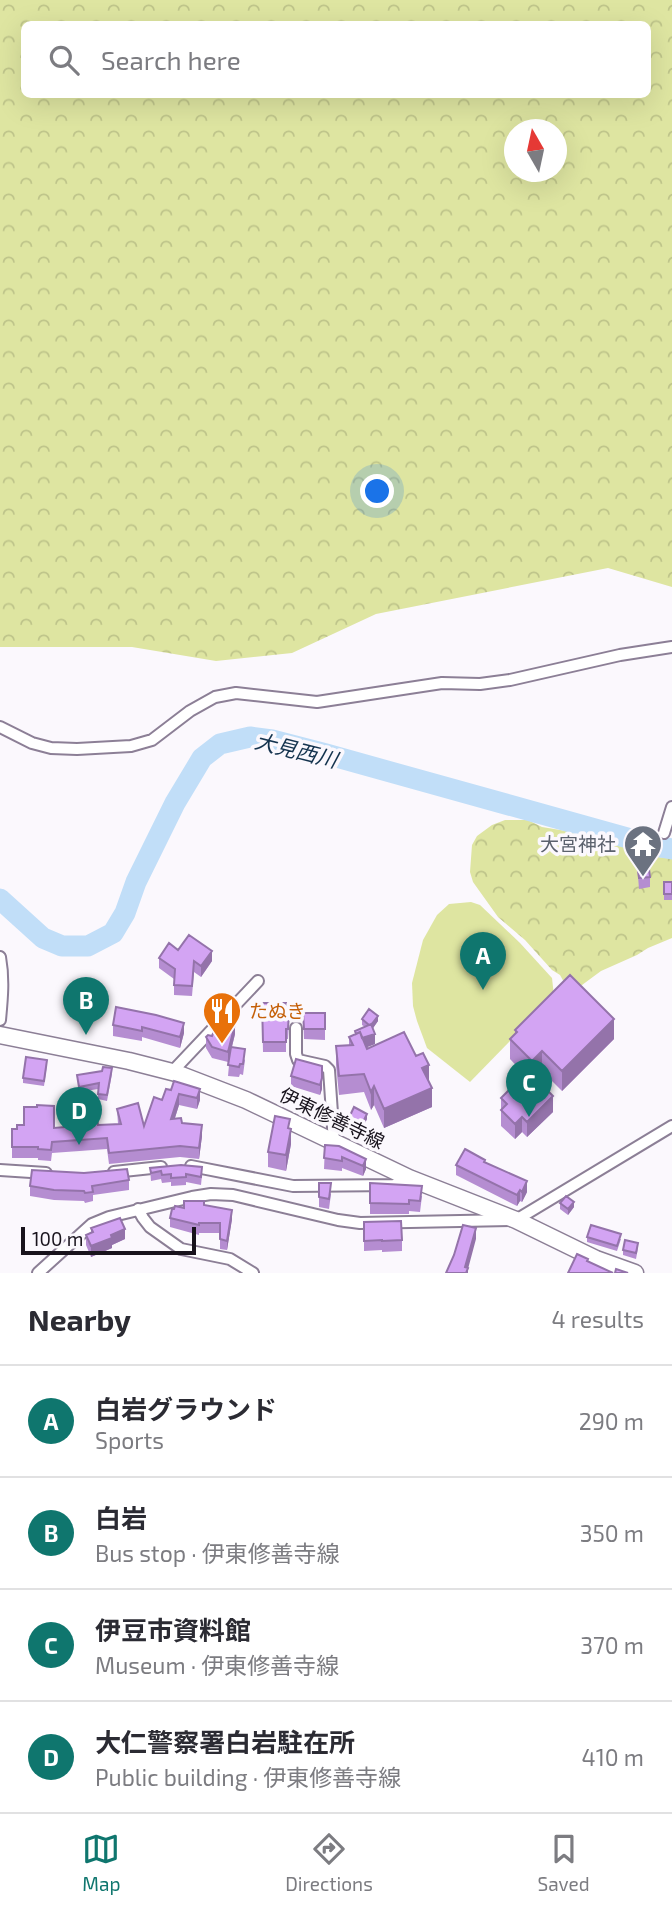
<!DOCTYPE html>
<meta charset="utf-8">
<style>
:root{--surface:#fff;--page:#f2f2f3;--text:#2b2b33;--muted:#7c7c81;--line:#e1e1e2;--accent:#0f766e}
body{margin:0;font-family:"Exo 2","Noto Sans JP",sans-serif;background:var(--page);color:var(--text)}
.compass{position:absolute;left:504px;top:119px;width:63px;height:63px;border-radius:50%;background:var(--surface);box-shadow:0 7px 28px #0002;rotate:351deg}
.scale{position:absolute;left:21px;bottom:18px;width:175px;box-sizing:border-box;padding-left:7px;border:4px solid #18131c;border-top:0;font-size:19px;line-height:24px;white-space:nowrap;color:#18131c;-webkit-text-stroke:5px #fbf8fd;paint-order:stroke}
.you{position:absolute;left:378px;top:492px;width:24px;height:24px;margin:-18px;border:5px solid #fff;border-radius:50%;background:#1a73e8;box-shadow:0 0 0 10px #1a73e833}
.badge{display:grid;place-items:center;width:46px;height:46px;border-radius:50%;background:var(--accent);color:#fff;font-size:23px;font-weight:700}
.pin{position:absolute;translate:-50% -58px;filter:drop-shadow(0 2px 4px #0008)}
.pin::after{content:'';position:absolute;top:37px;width:24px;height:21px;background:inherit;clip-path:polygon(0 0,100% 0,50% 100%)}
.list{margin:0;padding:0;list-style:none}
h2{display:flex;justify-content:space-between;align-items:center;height:91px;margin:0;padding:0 28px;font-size:30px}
h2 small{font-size:23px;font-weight:400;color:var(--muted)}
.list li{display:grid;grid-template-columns:46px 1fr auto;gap:21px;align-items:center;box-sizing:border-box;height:112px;padding:0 28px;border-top:2px solid var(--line)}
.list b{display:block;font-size:26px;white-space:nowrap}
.list p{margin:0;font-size:23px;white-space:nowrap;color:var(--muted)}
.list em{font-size:23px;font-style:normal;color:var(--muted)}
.icon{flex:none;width:38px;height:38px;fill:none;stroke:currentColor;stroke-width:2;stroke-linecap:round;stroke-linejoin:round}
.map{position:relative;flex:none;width:672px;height:1273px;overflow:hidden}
.search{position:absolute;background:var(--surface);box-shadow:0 7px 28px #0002;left:21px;right:21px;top:21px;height:77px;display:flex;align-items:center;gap:18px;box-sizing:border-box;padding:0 24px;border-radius:10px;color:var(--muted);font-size:26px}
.sheet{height:539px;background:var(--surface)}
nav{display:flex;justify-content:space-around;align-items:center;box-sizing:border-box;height:98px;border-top:2px solid var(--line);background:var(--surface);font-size:19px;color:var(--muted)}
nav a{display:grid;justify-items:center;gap:4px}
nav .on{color:var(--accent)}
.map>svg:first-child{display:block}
.forest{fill:url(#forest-crowns);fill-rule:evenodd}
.pitch{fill:#dee5a1}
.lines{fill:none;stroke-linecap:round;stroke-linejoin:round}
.river{stroke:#c1def8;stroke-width:21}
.street-casing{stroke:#8c7f96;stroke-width:14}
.primary-casing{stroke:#8c7f96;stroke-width:19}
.street{stroke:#fff;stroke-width:10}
.primary{stroke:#fff;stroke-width:16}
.wall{fill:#b58dd1}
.shaded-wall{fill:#9473aa}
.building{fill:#d3a4f3;stroke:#9473aa;stroke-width:2}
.labels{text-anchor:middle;stroke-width:7;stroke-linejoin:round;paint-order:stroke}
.worship-label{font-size:19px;fill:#5b616d;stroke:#fbf8fd;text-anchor:end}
.food-label{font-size:19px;fill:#c56008;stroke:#fbf8fd;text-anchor:start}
.street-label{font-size:19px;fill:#18131c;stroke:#fbf8fd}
.water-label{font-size:21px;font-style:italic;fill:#14334e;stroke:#fbf8fd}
</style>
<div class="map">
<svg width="672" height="1273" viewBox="0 0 672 1273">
<defs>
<pattern id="forest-crowns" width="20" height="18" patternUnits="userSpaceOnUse" patternTransform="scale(1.75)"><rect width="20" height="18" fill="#dee5a1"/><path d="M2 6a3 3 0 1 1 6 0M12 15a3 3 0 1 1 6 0" fill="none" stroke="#bec48a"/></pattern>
</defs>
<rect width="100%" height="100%" fill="#fbf8fd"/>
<!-- forest -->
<path class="forest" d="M0,0H672V587L608,568L376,614L292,653L216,661L132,647H0ZM24,24H648V94H24ZM514,130H556V172H514Z
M505,820H528L542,827L578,833L590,838L617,841L631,848L656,857L672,858V938L648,948L637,955L601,971L582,985L575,987L565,984L560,975L552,970L525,940L498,917L473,882L470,872L472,845L477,836L492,825Z"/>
<!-- pitch -->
<path class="pitch" d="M471,902L480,905L520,943L552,978L554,996L470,1082L427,1048L417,1021L413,1006L412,983L423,940L437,915L449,904Z"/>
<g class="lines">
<!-- river -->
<path class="river" d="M0,899L43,938L62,946H88L113,933L125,913L136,882L175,803L202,758L220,744L250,737L272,740L326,754L660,847L672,849"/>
<defs>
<path id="street" d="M0,727L32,743L51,748L77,749L131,746L152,740L190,711L215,697L236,693L317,702L442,683L480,684L510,680L620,655L672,647
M664,833L672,807
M0,957C4,979 2,999 0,1020
M296,1028V1054L298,1060L325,1066L329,1070L334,1142
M172,1072L258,981
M191,1166L293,1186L394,1185L409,1178
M0,1170L46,1173
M114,1172L161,1167
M138,1209L143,1218L150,1227L181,1249L230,1259L253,1273
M38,1273L92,1224L109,1217L192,1197L211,1194L233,1195L338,1220L360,1223L516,1220L672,1126"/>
<path id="primary" d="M0,1035L129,1061L176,1073L246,1100L409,1178L516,1220L596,1259L635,1273"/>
</defs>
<!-- street casing -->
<use href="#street" class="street-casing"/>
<!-- primary casing -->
<use href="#primary" class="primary-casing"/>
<!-- street -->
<use href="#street" class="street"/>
<!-- primary -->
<use href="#primary" class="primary"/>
</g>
<!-- wall -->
<path class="wall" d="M637,863L650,877V887L639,889Z
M664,882H672V900H664Z
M178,950L212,961L201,977L194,972L192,996L174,995V979L159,968V958Z
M262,1003L286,1013L289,1024L288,1039H286V1052H263Z
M116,1007L184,1033L180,1048L142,1037V1041L113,1036V1025Z
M303,1013H325V1040L304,1039Z
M362,1019L378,1021L373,1028L375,1044L366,1047L367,1049L416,1056L429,1082L432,1107L384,1128L374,1105L371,1110L364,1092L339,1095L336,1065V1046L349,1045V1037L355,1034V1031L365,1027L362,1025Z
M515,1030L614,1039L562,1091L542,1071L535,1078L553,1112L527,1137L522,1132L515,1139L501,1126V1098L525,1075L510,1059V1039L515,1034Z
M235,1034L232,1047L245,1060L243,1075L240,1074L239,1077L228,1076L230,1054L228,1062L212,1058L206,1048V1037Z
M47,1065L44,1086L23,1083V1078Z
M322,1066V1089L320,1095L291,1086V1076Z
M112,1074L107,1101L98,1099V1089L79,1092L77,1075Z
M174,1081L200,1100L197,1109L179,1105L175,1118L202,1136L199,1159L180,1157L109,1164L107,1149L52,1153L51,1161L38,1160V1158H12V1129L86,1126V1112L98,1125L118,1124L117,1109L144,1126L162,1100L171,1090Z
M367,1119L360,1133L347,1127V1122Z
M290,1129L291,1144L286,1171L268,1167V1152Z
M325,1145L366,1159V1169L363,1176L342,1168V1171L324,1169Z
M485,1162L527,1192L522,1202L520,1201L517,1206L456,1175V1165Z
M150,1168L202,1175L201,1185L186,1182V1185L171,1186V1182L162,1183L161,1179L151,1181Z
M129,1180V1190L93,1195V1201L85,1203L84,1201L54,1200L30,1196V1186Z
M319,1183L331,1194L329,1209L319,1207Z
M370,1183L422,1196L420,1212L409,1211V1214H370Z
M560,1203L574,1207L568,1215L560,1209Z
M204,1205L232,1219L227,1250L220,1249V1233H199V1235L170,1227V1218L184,1208Z
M364,1222L402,1240V1251L382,1252V1250L364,1251Z
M91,1228L125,1239L112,1245V1248L91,1257L86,1245V1235L91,1232Z
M587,1237L621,1239L617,1251L587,1242Z
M638,1248L636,1259L623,1255V1250Z"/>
<!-- shaded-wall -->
<path class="shaded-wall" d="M212,951V961L201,977V966Z
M378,1016V1021L371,1031V1026Z
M614,1019V1039L562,1091V1071Z
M184,1023V1033L180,1048V1037Z
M235,1024V1034L228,1062V1052Z
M375,1034V1044L358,1051V1040Z
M542,1051V1071L532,1081V1061Z
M429,1065V1084L422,1068Z
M322,1078V1089L320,1095V1085Z
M374,1086V1105L371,1110V1092Z
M432,1088V1107L384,1128V1109Z
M200,1089V1100L197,1109V1098Z
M179,1094V1105L171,1130V1119Z
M553,1096V1112L527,1137V1122Z
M367,1114V1119L360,1133V1128Z
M522,1117V1132L515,1139V1124Z
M202,1125V1136L199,1159V1148Z
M291,1129V1144L286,1171V1155Z
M366,1159V1169L363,1176V1166Z
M527,1181V1192L522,1202V1192Z
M520,1190V1201L517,1206V1195Z
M574,1202V1207L568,1215V1209Z
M232,1210V1219L227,1250V1241Z
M476,1228V1239L468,1269V1273H465V1267Z
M125,1229V1239L112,1245V1248L91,1257V1246L111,1235Z"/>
<!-- building -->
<path class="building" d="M648,861L650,877L639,878L637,863Z
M664,882H672V894H664Z
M189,935L212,951L201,966L194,961L192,986L174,985L175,969L159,958L169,943L178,950Z
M570,975L614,1019L562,1071L542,1051L532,1061L510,1039L517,1032L515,1030Z
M262,1003H286V1013H289L288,1029H286V1042H263Z
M116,1007L156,1015L184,1023L180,1037L142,1027V1031L113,1025Z
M369,1009L378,1016L371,1025H369L362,1019Z
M303,1013H325V1029H304Z
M222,1020L235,1024L228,1052L212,1047L206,1037L208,1035L212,1036L215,1028Z
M371,1024L375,1034L362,1038L360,1032L356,1034L355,1031Z
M360,1032L367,1049L404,1032L416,1056L423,1053L429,1065L422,1068L432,1088L384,1109L374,1086L371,1092L364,1074L339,1076L336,1046L353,1045L349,1037Z
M231,1047L245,1049L243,1064H240L239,1067L228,1065Z
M26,1057L47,1060L44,1081L23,1078Z
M296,1059L322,1066V1078L320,1085L291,1076Z
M103,1067L112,1068L107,1095L98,1094L99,1083L79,1087L77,1075L102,1071Z
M528,1071L553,1096L527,1122L522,1117L515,1124L501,1110L507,1104L501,1098Z
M174,1081L200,1089L197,1098L179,1094L171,1119L181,1118L182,1123L202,1125L199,1148L180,1146L109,1153L107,1138L52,1142L51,1150L38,1149V1147H12V1129H17V1125H24V1107H37V1105L54,1106V1128L88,1125L86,1112L96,1110L98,1125L121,1124L117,1109L138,1103L144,1126L154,1097L162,1100L166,1089L171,1090Z
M354,1107L367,1114L360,1128L347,1122Z
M275,1116L290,1119L288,1128L291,1129L286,1155L268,1152Z
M325,1145L339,1146L366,1159L363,1166L342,1157V1161L324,1158Z
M465,1149L485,1160L484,1162L527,1181L522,1192L520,1190L517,1195L456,1165Z
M181,1165L202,1167L201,1177L186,1174V1177L171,1178V1174L162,1175L161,1171L151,1173L150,1168Z
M127,1169L129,1180L92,1186L93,1192L85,1193L84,1191L54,1190L30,1186L32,1170L84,1173Z
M319,1183H331L329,1199L319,1197Z
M370,1183L422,1186L420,1201L409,1200V1204L370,1203Z
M566,1196L574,1202L568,1209L560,1203Z
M184,1201H204V1205L232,1210L227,1241L220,1239V1223H199V1225L170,1218L172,1209H174L175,1206L184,1208Z
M120,1218L125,1229L111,1235L112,1238L91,1246L86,1235L93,1232L91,1228Z
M401,1221L402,1240L382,1241V1240L364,1241V1222Z
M463,1225L476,1228L465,1267L468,1268L466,1273H446L454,1255Z
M591,1225L621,1234L617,1246L587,1237Z
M625,1240L638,1243L636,1253L623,1250Z
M577,1254L588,1259L587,1261L613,1273H568Z
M616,1269L628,1273H615Z"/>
<!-- icons -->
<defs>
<symbol id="temple-pin" viewBox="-11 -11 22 30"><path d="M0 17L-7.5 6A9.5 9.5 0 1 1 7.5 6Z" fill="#6b7280" stroke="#fbf8fd"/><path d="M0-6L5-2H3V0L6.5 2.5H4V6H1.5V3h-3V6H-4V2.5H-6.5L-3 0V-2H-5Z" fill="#fff"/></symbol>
<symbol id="restaurant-pin" viewBox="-11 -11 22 30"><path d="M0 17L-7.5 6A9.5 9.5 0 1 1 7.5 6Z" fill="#e8710a" stroke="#fbf8fd"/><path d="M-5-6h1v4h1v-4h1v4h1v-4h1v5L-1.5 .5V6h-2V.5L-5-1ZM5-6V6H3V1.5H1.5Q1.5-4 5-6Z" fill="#fff"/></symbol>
</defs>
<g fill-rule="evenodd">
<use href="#temple-pin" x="621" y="822" width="44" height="60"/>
<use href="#restaurant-pin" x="200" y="989" width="44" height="60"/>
</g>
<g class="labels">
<!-- worship labels -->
<g class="worship-label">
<text x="616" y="851">大宮神社</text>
</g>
<!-- food labels -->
<g class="food-label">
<text x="249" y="1018">たぬき</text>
</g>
<!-- street labels -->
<g class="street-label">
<text transform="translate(332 1118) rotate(26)" y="7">伊東修善寺線</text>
</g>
<!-- water labels -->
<g class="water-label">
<text transform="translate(296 751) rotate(14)" y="7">大見西川</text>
</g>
</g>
</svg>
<svg class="compass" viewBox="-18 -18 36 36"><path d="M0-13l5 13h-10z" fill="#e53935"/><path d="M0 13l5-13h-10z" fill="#7c7c81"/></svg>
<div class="scale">100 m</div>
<div class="you"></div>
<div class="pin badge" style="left:483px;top:990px">A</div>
<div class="pin badge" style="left:86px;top:1035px">B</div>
<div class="pin badge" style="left:529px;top:1117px">C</div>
<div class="pin badge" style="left:79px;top:1145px">D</div>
<div class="search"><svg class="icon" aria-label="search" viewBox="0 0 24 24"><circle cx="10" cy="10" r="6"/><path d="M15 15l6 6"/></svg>Search here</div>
</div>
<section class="sheet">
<h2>Nearby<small>4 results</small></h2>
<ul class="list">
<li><span class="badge">A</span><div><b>白岩グラウンド</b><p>Sports</p></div><em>290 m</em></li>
<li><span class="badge">B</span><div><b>白岩</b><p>Bus stop · 伊東修善寺線</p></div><em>350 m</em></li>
<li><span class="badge">C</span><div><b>伊豆市資料館</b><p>Museum · 伊東修善寺線</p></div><em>370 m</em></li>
<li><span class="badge">D</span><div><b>大仁警察署白岩駐在所</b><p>Public building · 伊東修善寺線</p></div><em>410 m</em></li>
</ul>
</section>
<nav>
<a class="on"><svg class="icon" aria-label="map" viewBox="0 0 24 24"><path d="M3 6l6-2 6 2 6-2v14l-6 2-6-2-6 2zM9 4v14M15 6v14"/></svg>Map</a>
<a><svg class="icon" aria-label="directions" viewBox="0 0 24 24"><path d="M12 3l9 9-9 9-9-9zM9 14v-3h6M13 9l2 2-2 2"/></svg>Directions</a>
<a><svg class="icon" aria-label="saved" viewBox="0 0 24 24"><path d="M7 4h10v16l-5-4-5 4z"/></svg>Saved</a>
</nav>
